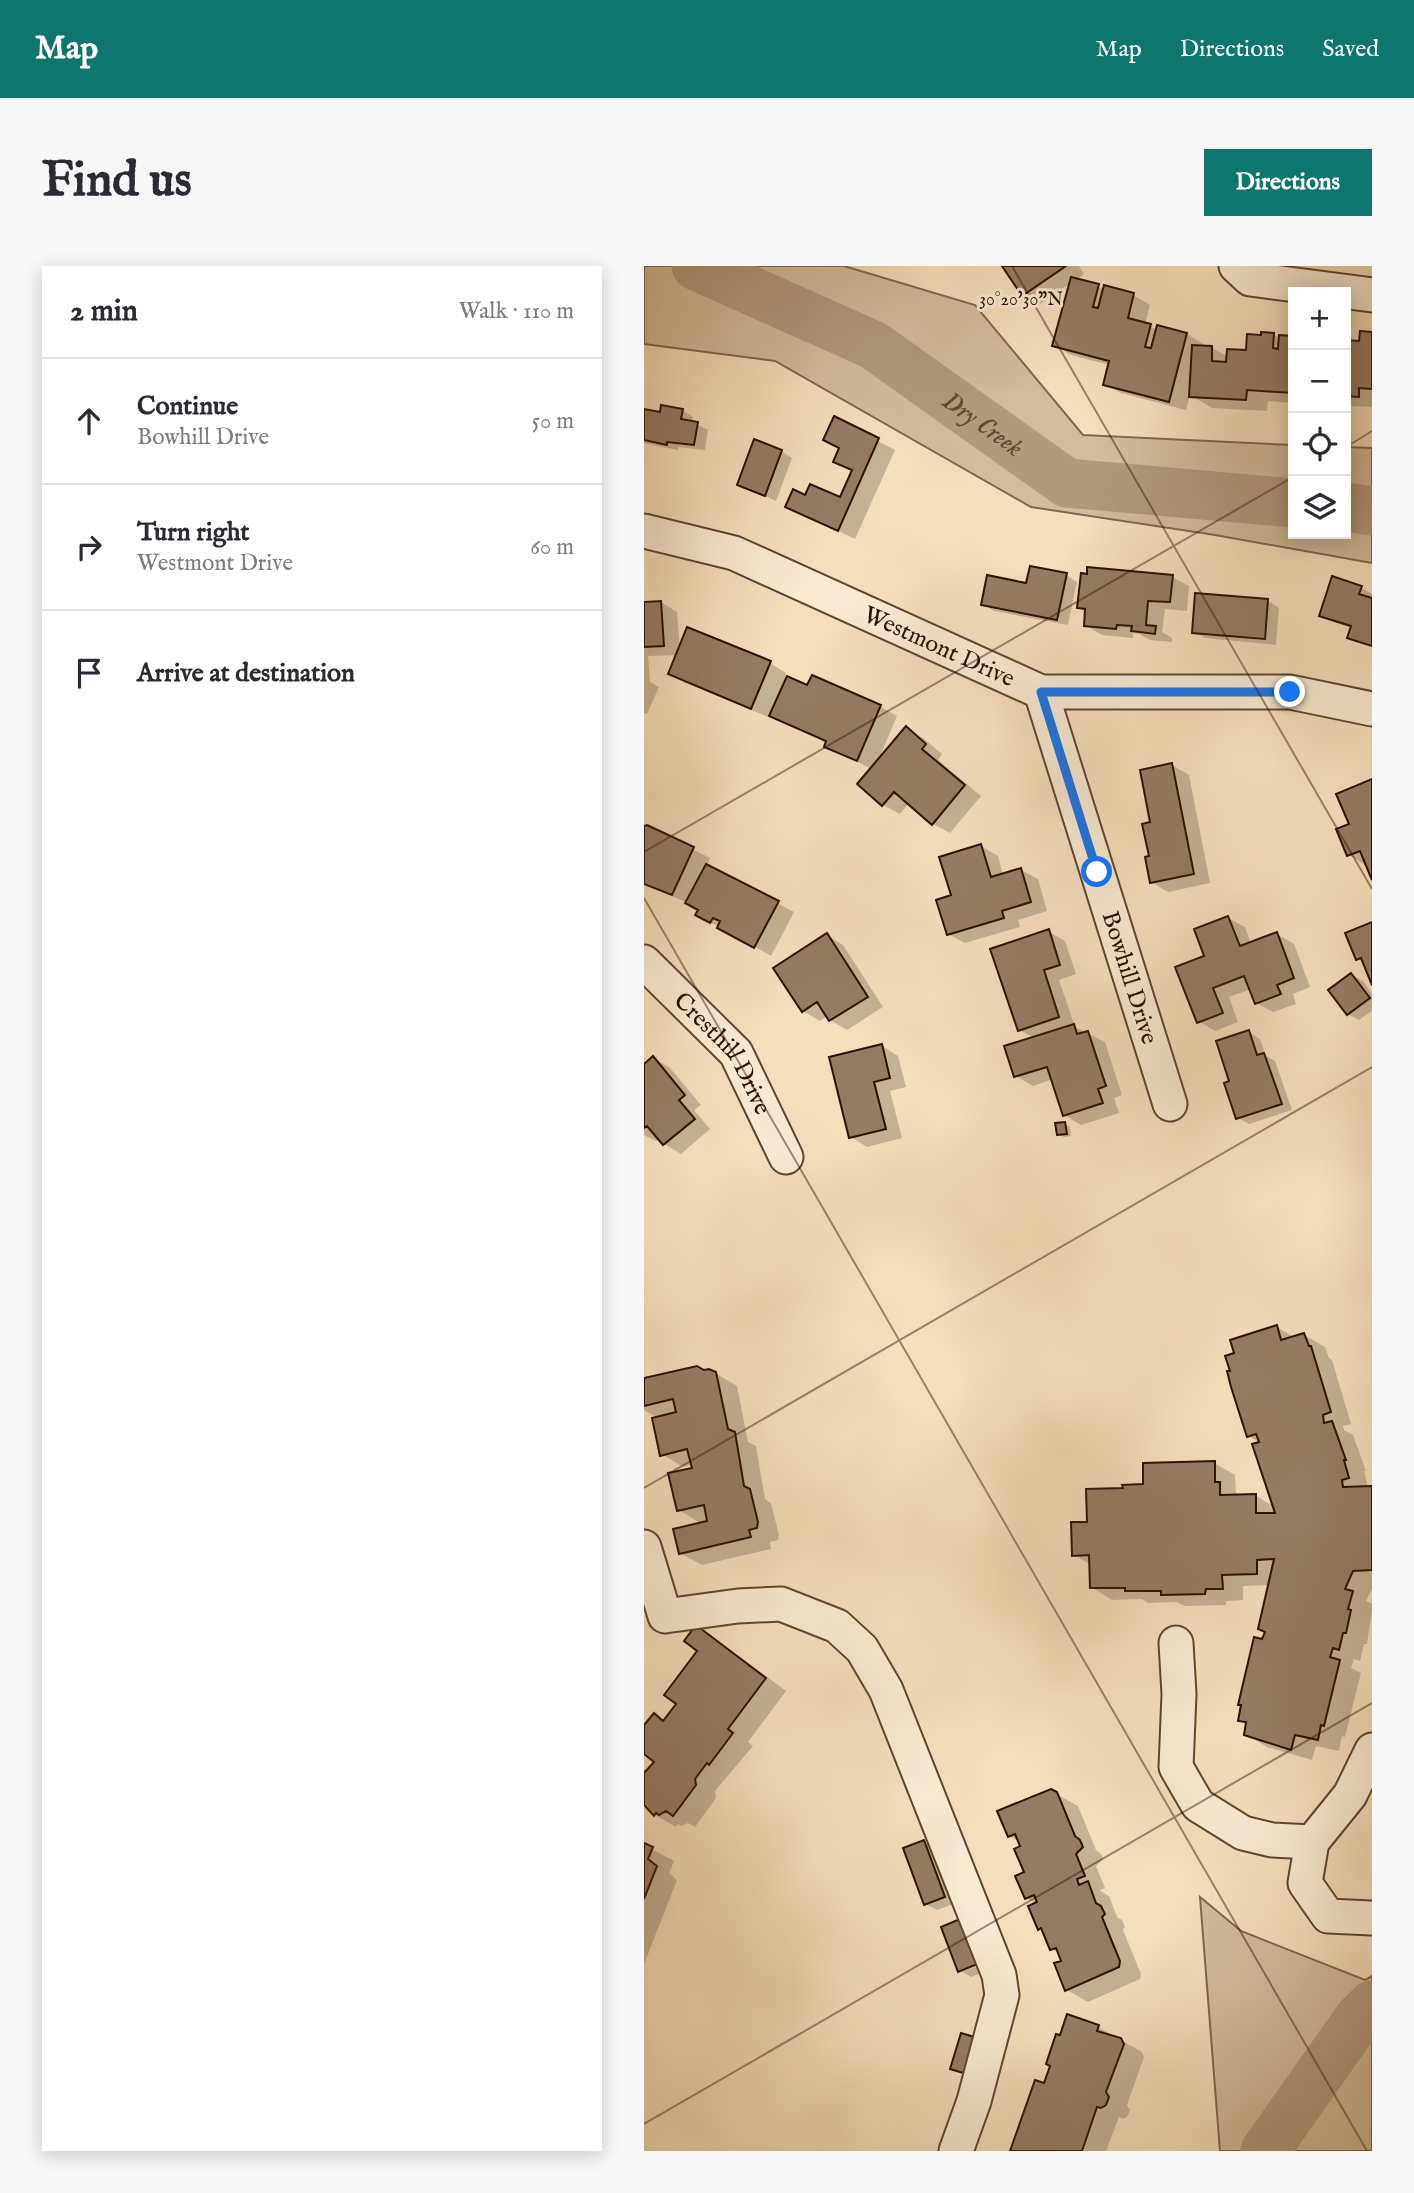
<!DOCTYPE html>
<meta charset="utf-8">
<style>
:root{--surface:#fff;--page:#f7f7f7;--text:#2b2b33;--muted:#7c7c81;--line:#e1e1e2;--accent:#0f766e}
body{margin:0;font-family:"IM FELL English",serif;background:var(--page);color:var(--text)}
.controls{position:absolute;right:21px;top:21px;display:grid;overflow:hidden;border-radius:0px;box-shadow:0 4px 18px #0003}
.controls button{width:63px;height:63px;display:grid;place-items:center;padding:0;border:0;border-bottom:2px solid var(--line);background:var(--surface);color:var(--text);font:35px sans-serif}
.stop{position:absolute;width:21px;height:21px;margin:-16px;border:5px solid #1a73e8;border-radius:50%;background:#fff}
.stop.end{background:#1a73e8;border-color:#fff;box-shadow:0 2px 7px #0008}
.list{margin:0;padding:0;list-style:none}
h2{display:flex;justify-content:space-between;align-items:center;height:91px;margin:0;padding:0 28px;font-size:30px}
h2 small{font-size:23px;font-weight:400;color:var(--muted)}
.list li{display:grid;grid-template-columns:46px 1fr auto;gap:21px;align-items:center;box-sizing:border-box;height:126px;padding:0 28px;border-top:2px solid var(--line)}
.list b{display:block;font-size:26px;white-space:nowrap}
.list p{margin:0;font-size:23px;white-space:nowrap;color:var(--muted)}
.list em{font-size:23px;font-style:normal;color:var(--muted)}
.icon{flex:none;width:38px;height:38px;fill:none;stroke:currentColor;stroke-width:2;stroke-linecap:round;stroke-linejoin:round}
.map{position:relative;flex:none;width:728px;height:1885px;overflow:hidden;border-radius:0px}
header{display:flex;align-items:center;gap:42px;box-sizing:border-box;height:98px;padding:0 35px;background:var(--accent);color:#fff}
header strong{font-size:33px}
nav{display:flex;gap:38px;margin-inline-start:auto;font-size:24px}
.intro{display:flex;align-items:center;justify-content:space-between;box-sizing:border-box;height:168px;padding:0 42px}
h1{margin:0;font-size:49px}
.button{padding:18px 32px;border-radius:0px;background:var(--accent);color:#fff;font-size:24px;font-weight:700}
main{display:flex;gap:42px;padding:0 42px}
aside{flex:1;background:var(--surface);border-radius:0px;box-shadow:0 4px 18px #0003}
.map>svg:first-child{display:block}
.green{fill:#d2bc9c;stroke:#806650;stroke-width:2}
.shadow{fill:#0003}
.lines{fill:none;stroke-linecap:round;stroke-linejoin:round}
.river{stroke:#b0997d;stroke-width:49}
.building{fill:#947c64;stroke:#2d1005;stroke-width:2}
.minor-casing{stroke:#5f4432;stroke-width:37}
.minor{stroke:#f8ead3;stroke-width:33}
.route{stroke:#1a73e8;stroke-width:9}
.ticks{fill:none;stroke:#2d1005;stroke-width:2;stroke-opacity:0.45}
.labels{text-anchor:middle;stroke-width:6;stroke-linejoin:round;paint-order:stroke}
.street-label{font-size:24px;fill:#2d1005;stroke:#f8ead3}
.water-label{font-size:26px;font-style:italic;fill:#614735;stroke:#f8ead3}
.ticks-label{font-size:18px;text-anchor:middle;fill:#2d1005;stroke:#f8ead3;stroke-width:6;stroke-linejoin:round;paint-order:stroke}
</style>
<header>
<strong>Map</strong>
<nav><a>Map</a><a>Directions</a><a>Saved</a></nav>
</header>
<div class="intro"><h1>Find us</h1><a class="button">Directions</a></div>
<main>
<aside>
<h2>2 min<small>Walk · 110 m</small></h2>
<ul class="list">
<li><svg class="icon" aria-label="ahead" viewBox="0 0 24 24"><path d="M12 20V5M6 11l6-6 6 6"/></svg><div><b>Continue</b><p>Bowhill Drive</p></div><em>50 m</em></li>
<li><svg class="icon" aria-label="right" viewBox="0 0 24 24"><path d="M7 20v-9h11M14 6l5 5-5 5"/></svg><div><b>Turn right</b><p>Westmont Drive</p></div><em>60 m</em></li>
<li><svg class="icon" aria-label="arrive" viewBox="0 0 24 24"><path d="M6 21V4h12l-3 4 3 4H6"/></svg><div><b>Arrive at destination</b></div></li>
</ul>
</aside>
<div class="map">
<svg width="728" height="1885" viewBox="0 0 728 1885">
<rect width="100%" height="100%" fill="#f4dfbb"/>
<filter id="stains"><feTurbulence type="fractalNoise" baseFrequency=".00286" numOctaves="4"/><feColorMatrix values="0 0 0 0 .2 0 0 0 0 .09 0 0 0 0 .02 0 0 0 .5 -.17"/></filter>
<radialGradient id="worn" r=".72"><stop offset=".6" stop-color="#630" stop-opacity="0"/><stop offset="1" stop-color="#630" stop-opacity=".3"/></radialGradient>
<!-- green -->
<path class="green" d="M0,0H200L331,39L439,169L649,179V268H702V181L728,182V297L571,269L387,241L131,95L0,78Z
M556,1631L597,1665L721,1714L728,1710V1885H576Z"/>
<!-- shadow -->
<path class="shadow" d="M360,0H435L440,8L432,14L461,23L489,29L506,39L501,58L513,64L543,68L559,78L558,81L568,82L584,91L603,86L630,69L637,73L649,72V137L624,135L623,145L568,142L546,129L542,144L477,127L461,118L466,99L427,89L410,79L427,17L396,38L379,29Z
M728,68V141L702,140V76L717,77Z
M38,144L49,151L48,156L64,164L61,184L34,181V184L0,177V145L17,148Z
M191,153L251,184L211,273L143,240L162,231L197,233L210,205L192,195L197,183Z
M137,185L148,192L132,235L95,218Z
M422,309L433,316L424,359L350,345L339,338L384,319Z
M528,311L545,320L543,345L521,343L518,366L528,372V376L506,374L495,368L489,367V372L458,369L441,359L443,346L435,342Z
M717,322L728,328V381L705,371L708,362L689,356L677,349Z
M553,329L624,335L635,342L632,379L561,372L550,366Z
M17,336L33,346L36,384L126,397L142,407L141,410L164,421L169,411L237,441L253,450L234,495L262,463L279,472L298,488L294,494L337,530L306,567L289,558L265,537L256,548L239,539L228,503L182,480L183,477L125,449L124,451L42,417L26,407L34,389L4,390L6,416L15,421L3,448L0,447V337Z
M528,499L545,509L566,617L524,626L507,616V592L508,558Z
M728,515V609L724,598L721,599L705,589L707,559Z
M4,561L66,592L63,600L150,646L127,690L53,649L56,644L44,637L0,618V562Z
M337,580L354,590L359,609L377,604L394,613L403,645L374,654L376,661L321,677L304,668L309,630Z
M584,652L601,661L607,678L633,668L650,678L666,721L649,728L652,738L629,746L612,737L607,723L585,731L594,756L571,765L554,755L562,691Z
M404,665L421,675L432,708L415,714L431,761L461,776L478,829L470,832L475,847L437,859L420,849L409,813L389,820L372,810L390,772L375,764Z
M183,669L199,679L239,741L203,764L186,754L183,750L176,755L159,745Z
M707,709L719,715L728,728V745L715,754L704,748Z
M605,766L616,773L622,790L631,795L648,844L605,858L593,851L588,816Z
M238,780L254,790L262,821L246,825L258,872L223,881L207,871Z
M9,792L26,802L57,839L50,844L66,863L37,888L20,878L15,872L12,875L0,869V800Z
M421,858L426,861L427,870L420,871L414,868Z
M633,1061L651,1072L660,1069L681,1081L685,1092L688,1094L707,1158L699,1160L700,1164L709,1169L722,1205H720L724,1222H728V1323L722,1335L728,1338V1344L723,1378H720L716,1395L710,1393L707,1402L717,1407L701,1471L698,1470L695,1485L672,1480L668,1494L623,1481L602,1468L604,1459L596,1454L622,1366L626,1319L599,1320V1334L582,1335V1339L540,1340L533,1336L504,1337L498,1333L468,1334L447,1321V1299L430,1289L445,1258L480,1223L500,1220L570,1197L591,1209L592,1227L597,1230H612L631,1241L617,1177L604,1170L592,1088Z
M60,1106L71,1107L93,1120L104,1176L112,1180L121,1233L127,1237L135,1269L134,1274L126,1276L127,1283L58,1299L36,1287L58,1258L35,1244L50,1203L49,1198L39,1201L18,1188L14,1152L0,1144V1114Z
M52,1362L73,1374L142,1425L104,1476L109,1480L71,1525L72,1532L51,1561L44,1557L37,1560L34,1558L32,1561L11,1549L0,1537V1503L5,1505L13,1495L0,1486V1462L10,1449L21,1456L34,1438L56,1385Z
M407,1525L434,1540L452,1584L457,1588L459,1593L452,1600L461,1622L455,1624L465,1630L473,1651L478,1654L481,1661L479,1664L497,1708L496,1713L444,1736L423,1724L420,1696L417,1688L408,1683L400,1666L395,1663L393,1638L382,1632L378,1581L376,1576L365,1570Z
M280,1576L291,1583L312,1637L293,1644L281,1638Z
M0,1579L30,1595L25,1607L33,1614L0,1698Z
M343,1696L346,1703L327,1711L316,1704L321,1701V1705Z
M454,1761L498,1786L500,1791L483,1839L486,1844L483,1851L479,1853L475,1851L462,1885H368L401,1819Z"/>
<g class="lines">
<!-- river -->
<g class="river">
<path id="s1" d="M52,0L229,79L423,217L649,237"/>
<path d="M702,241L728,245"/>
<path d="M621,1885L714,1753L728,1739"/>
</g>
</g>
<!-- building -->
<path class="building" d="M358,0H422L378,30Z
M427,11L455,18L449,41L454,42L460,19L490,27L484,52L507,58L501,81L507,82L513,59L543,67L525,136L459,119L465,95L408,80Z
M716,65L728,66V123L715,122V131L702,130V74L715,75Z
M617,66L630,67L629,82L634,83L635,69L649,70V127L603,124L602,134L545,131L548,79L568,80V95L582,96L583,83L602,84L603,68L617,69Z
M17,139L39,143L37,153L54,156L50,179L23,176V179L0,174V143L16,146Z
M190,150L235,172L194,265L141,241L149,223L161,229L166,218L196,231L208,204L189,196L195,182L179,174Z
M110,173L138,184L121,230L93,219Z
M386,300L423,307L413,354L337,339L343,309L382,317Z
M443,301L529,309L526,336L504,335L502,359L512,360L511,368L487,365L488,360L473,359L472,363L440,360L441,343L433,342L437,307L443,308Z
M688,310L718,320L715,328L728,332V380L703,372L707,360L675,350Z
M551,327L624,333L621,373L548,367Z
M17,335L20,380L0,381V336Z
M43,361L127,395L107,443L24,408Z
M168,409L237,439L213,495L180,481L182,475L125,450L143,410L163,419Z
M262,460L282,478L278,483L321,519L288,559L250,526L238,540L213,518Z
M528,497L550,608L506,617L501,591L505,590L498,558L506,556L496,504Z
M728,513V614L716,585L703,590L692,563L705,558L692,528Z
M3,559L50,581L28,629L0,618V560Z
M337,578L347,611L377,602L387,636L358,645L360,652L303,669L292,634L307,629L295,591Z
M62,598L135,635L110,682L73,662L76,655L69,652L66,657L51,649L54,644L41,637Z
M584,650L596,680L633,666L650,712L633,719L637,728L611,738L600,710L569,722L579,747L553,757L531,701L560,690L550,663Z
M728,656V719L717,692L712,694L701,667Z
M405,663L416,699L400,704L415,751L374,765L346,683Z
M183,667L224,731L185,755L173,736L158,746L129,702Z
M707,707L726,732L703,749L684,724Z
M430,758L433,768L444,765L462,820L454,823L459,837L419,850L403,801L370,811L360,780Z
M605,764L613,789L620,787L638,838L592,853L580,817L585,815L572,775Z
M238,778L246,812L230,816L242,863L205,872L185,791Z
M9,790L41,829L35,834L51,853L19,879L3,860L0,862V798Z
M421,856L423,868L413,869L411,857Z
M633,1059L637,1074L660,1067L665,1080H667L687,1146L679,1149L680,1157L688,1155L702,1194H700L705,1212L698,1214L699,1221L728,1220V1304L709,1305L701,1323L709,1325L704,1343L707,1344L702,1367H699L695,1384L689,1382L686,1391L696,1394L680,1460L677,1459L674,1474L651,1469L647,1484L600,1469L602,1456L594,1455L597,1439H594L610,1371L618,1373L621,1366L614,1363L630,1293L613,1294V1308L578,1309L579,1323H562L561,1328L517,1329V1325H481V1322H446L445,1289L428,1290L427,1256H443L442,1223L479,1222L478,1219L499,1218V1197L571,1195V1216H576V1229L612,1228V1247H631L608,1178L615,1176L612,1168L603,1171L587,1121L583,1105H586L581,1090L590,1087L586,1074Z
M53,1100L60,1104L65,1103L72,1106L84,1163L91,1166L100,1220L106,1223L114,1256L113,1262L105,1264L107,1271L35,1288L29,1263L63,1255L60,1239L33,1245L24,1207L48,1202L43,1183L16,1190L8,1152L32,1146L29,1133L0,1140V1112Z
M52,1359L122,1412L84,1463L89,1467L65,1499L63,1497L51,1513L52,1519L29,1550L22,1545L15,1549L12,1547L10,1550L0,1539V1507L10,1496L0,1488V1459L10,1447L19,1455L32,1438L20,1429L53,1385L40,1375Z
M407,1523L413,1526L431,1570L436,1574L439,1581L432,1588L441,1610L433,1613L435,1619L444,1615L452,1637L457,1640L461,1648L458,1651L476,1695L475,1701L421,1725L410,1697L417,1695L412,1682L406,1684L397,1662L394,1664L384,1640L393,1636L390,1629L381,1633L371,1610L380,1606L370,1583L376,1580L371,1568L364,1571L353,1545Z
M280,1574L301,1631L280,1639L259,1582Z
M0,1577L9,1581L4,1593L13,1600L0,1633Z
M318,1652L336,1697L314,1706L297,1661Z
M423,1748L455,1759L453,1765L477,1772L480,1778L462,1826L465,1831L462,1839L457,1842L453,1841L438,1885H366L391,1814L400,1817L406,1800L402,1798L412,1768L416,1769Z
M317,1767L337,1773L326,1809L306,1803Z"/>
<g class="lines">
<defs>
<g id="minor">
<path d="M592,0L606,13L728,29"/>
<path id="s2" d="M0,265L90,287L397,426H646L728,443"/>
<path id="s3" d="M397,426L526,838"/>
<path id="s4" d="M0,696L92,787L142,891"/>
<path d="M0,1281L21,1350L94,1340L137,1338L193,1360L218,1383L242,1424L355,1709L358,1729L330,1835L312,1885"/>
<path d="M532,1377L535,1428L532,1501L554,1539L599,1567L628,1574L668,1576"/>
<path d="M728,1484L706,1529L668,1576L661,1617L684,1650L728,1652"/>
</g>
</defs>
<!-- minor casing -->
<use href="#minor" class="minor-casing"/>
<!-- minor -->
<use href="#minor" class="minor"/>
</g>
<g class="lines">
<!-- route -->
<path class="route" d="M453,606L397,426H646"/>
</g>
<!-- ticks -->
<path class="ticks" d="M368,0L728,623M702,181L728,165M0,586L649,211M0,632L723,1885M0,1222L728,801M0,1858L728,1437"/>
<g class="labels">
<!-- street labels -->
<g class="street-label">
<text dy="8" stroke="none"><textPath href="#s2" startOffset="318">Westmont Drive</textPath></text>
<text dy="8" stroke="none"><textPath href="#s3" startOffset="299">Bowhill Drive</textPath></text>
<text dy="8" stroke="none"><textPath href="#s4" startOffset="122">Cresthill Drive</textPath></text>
</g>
<!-- water labels -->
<g class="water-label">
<text dy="9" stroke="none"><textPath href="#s1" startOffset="329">Dry Creek</textPath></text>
</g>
</g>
<g class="ticks-label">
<text x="377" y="39">30°20'30"N</text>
</g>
<rect width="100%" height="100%" filter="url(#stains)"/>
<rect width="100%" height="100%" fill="url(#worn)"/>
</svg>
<div class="controls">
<button>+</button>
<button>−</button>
<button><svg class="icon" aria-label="locate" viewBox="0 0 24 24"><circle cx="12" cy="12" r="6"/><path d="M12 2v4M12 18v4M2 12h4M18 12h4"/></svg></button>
<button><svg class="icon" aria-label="layers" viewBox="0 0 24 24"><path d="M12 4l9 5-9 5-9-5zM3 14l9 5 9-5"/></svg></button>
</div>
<div class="stop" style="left:453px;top:606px"></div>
<div class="stop end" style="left:646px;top:426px"></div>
</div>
</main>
